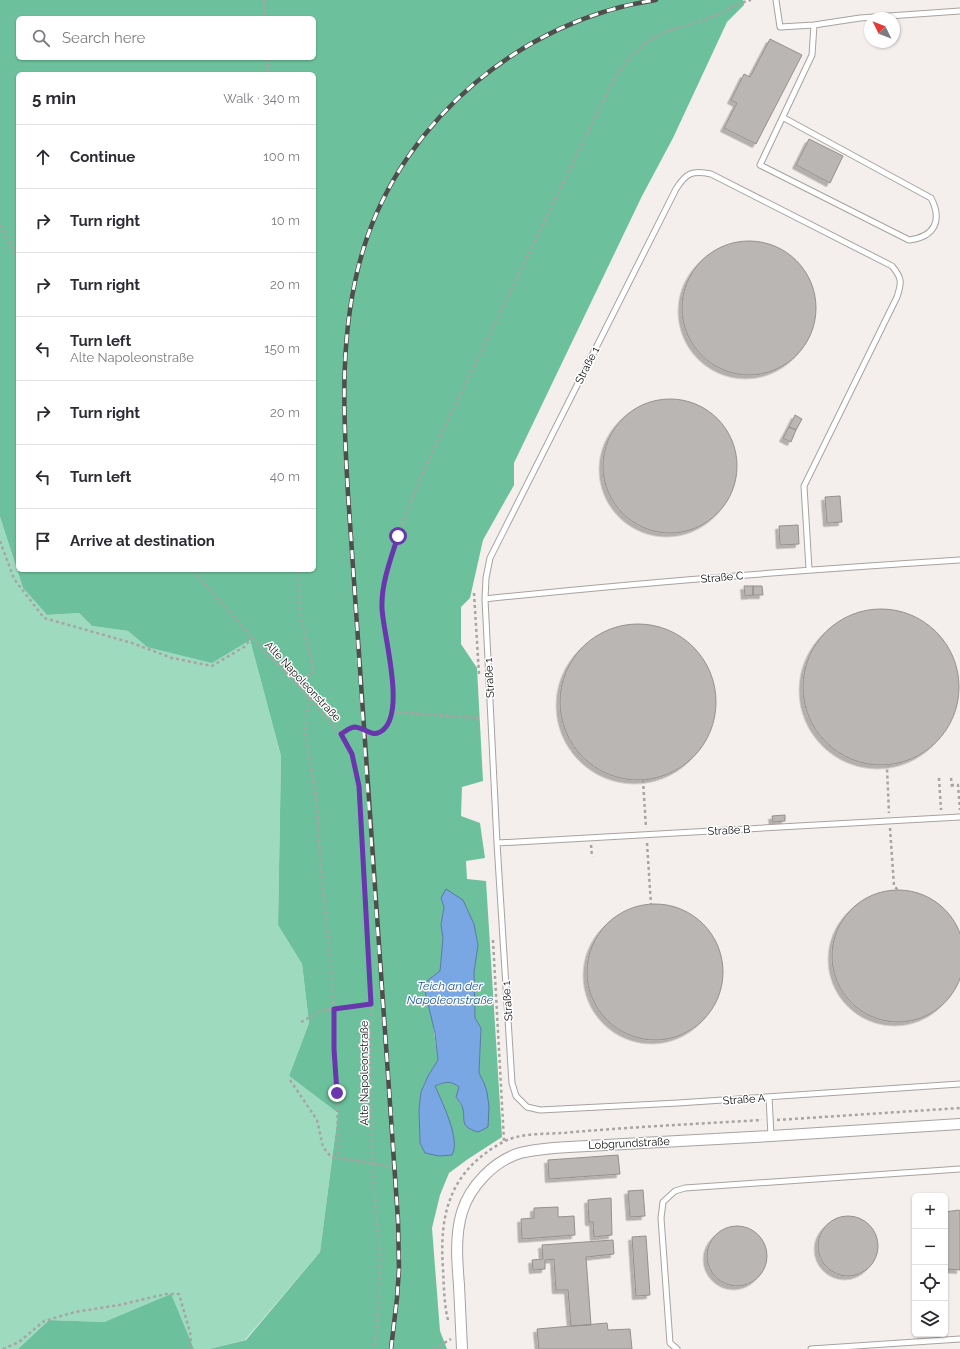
<!DOCTYPE html>
<meta charset="utf-8">
<style>
:root{--surface:#fff;--page:#f2f2f3;--text:#2b2b33;--muted:#7c7c81;--line:#e1e1e2}
body{margin:0;font-family:Raleway,sans-serif;background:var(--page);color:var(--text)}
.controls{position:absolute;right:12px;bottom:12px;display:grid;overflow:hidden;border-radius:6px;box-shadow:0 1px 3px #0004}
.controls button{width:36px;height:36px;display:grid;place-items:center;padding:0;border:0;border-bottom:1px solid var(--line);background:var(--surface);color:var(--text);font:20px sans-serif}
.compass{position:absolute;left:864px;top:12px;width:36px;height:36px;border-radius:50%;background:var(--surface);box-shadow:0 1px 3px #0004;rotate:313deg}
.stop{position:absolute;width:12px;height:12px;margin:-9px;border:3px solid #6a36ad;border-radius:50%;background:#fff}
.stop.end{background:#6a36ad;border-color:#fff;box-shadow:0 1px 4px #0008}
.list{margin:0;padding:0;list-style:none}
h2{display:flex;justify-content:space-between;align-items:center;height:52px;margin:0;padding:0 16px;font-size:17px}
h2 small{font-size:13px;font-weight:400;color:var(--muted)}
.list li{display:grid;grid-template-columns:26px 1fr auto;gap:12px;align-items:center;box-sizing:border-box;height:64px;padding:0 16px;border-top:1px solid var(--line)}
.list b{display:block;font-size:15px;white-space:nowrap}
.list p{margin:0;font-size:13px;white-space:nowrap;color:var(--muted)}
.list em{font-size:13px;font-style:normal;color:var(--muted)}
.icon{flex:none;width:22px;height:22px;fill:none;stroke:currentColor;stroke-width:2;stroke-linecap:round;stroke-linejoin:round}
.map{position:relative;flex:none;width:960px;height:1349px;overflow:hidden}
.search{position:absolute;background:var(--surface);box-shadow:0 1px 3px #0004;left:16px;top:16px;width:300px;height:44px;display:flex;align-items:center;gap:10px;box-sizing:border-box;padding:0 14px;border-radius:6px;color:var(--muted);font-size:15px}
.panel{position:absolute;background:var(--surface);box-shadow:0 1px 3px #0004;left:16px;top:72px;width:300px;height:500px;border-radius:6px}
.map>svg:first-child{display:block}
.green{fill:#9edbbe}
.forest{fill:#6cc19c;fill-rule:evenodd}
.water{fill:#79a7e3;stroke:#5a79a3}
.building{fill:#bab6b4;stroke:#94908e;filter:url(#shadow)}
.lines{fill:none;stroke-linecap:round;stroke-linejoin:round}
.service-casing{stroke:#a7a3a1;stroke-width:7}
.minor-casing{stroke:#a7a3a1;stroke-width:12}
.path{stroke:#a8a4a3;stroke-width:2.5;stroke-dasharray:3 3;stroke-linecap:butt}
.service{stroke:#fff;stroke-width:5}
.minor{stroke:#fff;stroke-width:10}
.rail-casing{stroke:#504e4d;stroke-width:4.5}
.rail{stroke:#fff;stroke-width:3;stroke-dasharray:9;stroke-linecap:butt}
.route{stroke:#6a36ad;stroke-width:5}
.labels{text-anchor:middle;stroke-width:3;stroke-linejoin:round;paint-order:stroke}
.street-label{font-size:11px;fill:#100f0e;stroke:#fff}
.water-label{font-size:12px;font-style:italic;fill:#1c579f;stroke:#fff}
</style>
<div class="map">
<svg width="960" height="1349" viewBox="0 0 960 1349">
<defs>
<filter id="shadow"><feDropShadow dx="-3.5" dy="3.5" stdDeviation="0" flood-color="#0004"/></filter>
</defs>
<rect width="100%" height="100%" fill="#f4efed"/>
<!-- green -->
<path class="green" d="M0,482H1L0,517L23,588L47,615L79,613L92,626L128,631L147,647L250,640L281,756L278,925L302,964L309,1023L289,1076L338,1113L320,1252L245,1340L209,1349H194L170,1295L104,1322L49,1320L18,1349H0Z"/>
<!-- forest -->
<path class="forest" d="M0,0H743L744,5L727,22L673,138L642,196L514,463V485L483,540L470,598L461,607V644L477,668L483,781L462,787L461,816L480,823L485,858L466,861L467,879L486,881L502,1137L468,1159L449,1173L440,1195L432,1228L440,1331L447,1349H209L246,1340L320,1252L338,1113L289,1076L309,1023L302,964L278,925L281,756L250,640L212,663L147,647L128,631L92,626L79,613L47,615L23,588L0,517ZM18,18H314V58H18ZM18,74H314V570H18ZM441,898L463,900L474,924L478,945L474,972L475,1018L481,1028L479,1073L484,1083L462,1106L456,1097L459,1087C451,1080 444,1082 435,1086L446,1113L420,1142C419,1126 418,1109 421,1093C424,1081 432,1070 438,1060L427,981L440,971L443,938L441,925L444,907Z
M171,1294L194,1349H18L49,1320L104,1322Z"/>
<!-- water -->
<path class="water" d="M446,889L463,900L474,924L478,945L474,972L475,1018L481,1028L479,1073L484,1083L487,1092L489,1107L488,1127L478,1132C457,1126 467,1118 462,1106C461,1103 458,1100 456,1097L459,1087C451,1080 444,1082 435,1086C442,1102 461,1140 452,1155L439,1156L425,1153L420,1143L419,1109L421,1092L428,1076L438,1060L435,1033L425,991L427,981L440,971L443,938L441,925L444,907L441,898Z"/>
<!-- building -->
<path class="building" d="M770,39L802,55L756,144L724,128L737,103L731,100L744,74L750,77Z
M809,139L843,156L830,183L796,165Z
M682 308a67 67 0 1 1 134 0a67 67 0 1 1-134 0Z
M603 466a67 67 0 1 1 134 0a67 67 0 1 1-134 0Z
M795,415L802,419L796,430L789,427Z
M789,427L796,430L791,442L783,438Z
M840,496L842,522L827,523L825,497Z
M798,525L799,544L780,545L779,526Z
M744,586H753V595L745,596Z
M753,586H762L763,595H753Z
M803 687a78 78 0 1 1 156 0a78 78 0 1 1-156 0Z
M560 702a78 78 0 1 1 156 0a78 78 0 1 1-156 0Z
M785,815V821L773,822L772,816Z
M832 956a66 66 0 1 1 132 0a66 66 0 1 1-132 0Z
M587 972a68 68 0 1 1 136 0a68 68 0 1 1-136 0Z
M618,1155L620,1174L549,1179L548,1160Z
M643,1190L645,1216L630,1217L628,1191Z
M611,1198L612,1235L594,1237L593,1222H589L588,1200Z
M558,1207V1217L574,1216L575,1235L522,1239L521,1219L534,1218V1208Z
M959,1210L960,1211V1270L947,1269L945,1268V1212Z
M818 1246a30 30 0 1 1 60 0a30 30 0 1 1-60 0Z
M707 1256a30 30 0 1 1 60 0a30 30 0 1 1-60 0Z
M646,1236L650,1295L636,1296L632,1237Z
M613,1240L614,1254L586,1257L591,1325L571,1326L568,1290H556L554,1259L545,1260V1269L533,1270L532,1260L543,1259L542,1245Z
M607,1323L608,1330L630,1329L632,1349H539L537,1329Z"/>
<g class="lines">
<defs>
<path id="service" d="M776,0L780,27L814,25L860,18L960,11
M784,118L931,198C943,221 934,237 909,240L760,165L812,55L814,25
M809,569L804,486L897,297C902,282 902,278 892,266L711,174C692,170 686,173 676,189L490,558L486,578L485,599L497,843L512,1083L516,1096L527,1107L540,1110L678,1103L960,1084
M485,599C643,582 801,570 960,560
M497,843L960,817
M769,1097L771,1136
M677,1349L670,1343L661,1218L663,1202L675,1191L685,1188L960,1169
M811,1349L960,1339"/>
<path id="minor" d="M462,1349C461,1328 460,1306 459,1285C457,1261 455,1235 462,1212C470,1186 494,1161 520,1153C536,1149 552,1148 569,1147L771,1136L960,1124"/>
</defs>
<!-- service casing -->
<use href="#service" class="service-casing"/>
<!-- minor casing -->
<use href="#minor" class="minor-casing"/>
<!-- path -->
<path class="path" d="M264,0L265,18
M267,58L268,74
M0,225L18,258
M0,541L14,579L44,618L132,643L172,658L212,666L244,647L252,638
M193,570L252,638L297,684L341,734L352,754L359,786L371,1004L372,1163L380,1258L377,1328L374,1349
M474,593L479,674
M297,684L314,671L300,614L298,570
M309,697L305,732L316,797L321,869L332,979L335,1018L334,1049L337,1093L338,1158
M392,712L481,718
M341,734C345,731 350,727 355,727C366,727 372,739 383,731C407,713 382,633 382,606C382,586 388,566 394,547C416,480 450,417 480,354C525,262 569,170 614,79C630,54 648,36 677,28C688,24 701,22 712,17C726,12 737,3 751,0
M889,764L887,768L889,813
M939,778L941,810
M951,778L952,787
M643,780L646,828
M951,785H958L960,810
M890,828L894,886L898,890
M647,843L651,905
M591,845L592,857
M493,940L504,1141
M301,1022L323,1010L371,1004
M290,1080L317,1120L323,1147L331,1157L372,1163L394,1168
M777,1120L960,1108
M448,1320C444,1304 444,1287 443,1269C439,1213 450,1171 503,1142C520,1133 544,1134 563,1133C629,1127 695,1124 762,1120
M3,1349L19,1342L44,1321L75,1312L119,1305L166,1294H179L191,1336L190,1349
M434,1349L451,1339"/>
<!-- service -->
<use href="#service" class="service"/>
<!-- minor -->
<use href="#minor" class="minor"/>
<defs>
<path id="rail" d="M391,1349L397,1298L399,1269L398,1220C385,1022 369,824 357,625C354,582 351,538 348,494C343,411 339,327 364,247C404,119 524,19 656,0"/>
</defs>
<!-- rail casing -->
<use href="#rail" class="rail-casing"/>
<!-- rail -->
<use href="#rail" class="rail"/>
</g>
<g class="lines">
<!-- route -->
<path class="route" d="M337,1093L334,1049V1009L371,1004L359,786L352,754L341,734C346,731 350,727 355,727C366,728 373,739 383,730C406,711 383,634 382,608C381,584 391,558 398,536"/>
</g>
<g class="labels">
<!-- street labels -->
<g class="street-label">
<text transform="translate(587 365) rotate(-63)" y="4">Straße 1</text>
<text transform="translate(722 577) rotate(-5)" y="4">Straße C</text>
<text transform="translate(489 678) rotate(-93)" y="4">Straße 1</text>
<text transform="translate(303 681) rotate(47)" y="4">Alte Napoleonstraße</text>
<text transform="translate(729 830) rotate(-3)" y="4">Straße B</text>
<text transform="translate(507 1001) rotate(-94)" y="4">Straße 1</text>
<text transform="translate(364 1073) rotate(-90)" y="4">Alte Napoleonstraße</text>
<text transform="translate(744 1099) rotate(-4)" y="4">Straße A</text>
<text transform="translate(629 1143) rotate(-3)" y="4">Lobgrundstraße</text>
</g>
<!-- water labels -->
<g class="water-label">
<text x="450" y="990">Teich an der<tspan x="450" dy="14">Napoleonstraße</tspan></text>
</g>
</g>
</svg>
<div class="controls">
<button>+</button>
<button>−</button>
<button><svg class="icon" aria-label="locate" viewBox="0 0 24 24"><circle cx="12" cy="12" r="6"/><path d="M12 2v4M12 18v4M2 12h4M18 12h4"/></svg></button>
<button><svg class="icon" aria-label="layers" viewBox="0 0 24 24"><path d="M12 4l9 5-9 5-9-5zM3 14l9 5 9-5"/></svg></button>
</div>
<svg class="compass" viewBox="-18 -18 36 36"><path d="M0-13l5 13h-10z" fill="#e53935"/><path d="M0 13l5-13h-10z" fill="#7c7c81"/></svg>
<div class="stop" style="left:398px;top:536px"></div>
<div class="stop end" style="left:337px;top:1093px"></div>
<div class="search"><svg class="icon" aria-label="search" viewBox="0 0 24 24"><circle cx="10" cy="10" r="6"/><path d="M15 15l6 6"/></svg>Search here</div>
<section class="panel">
<h2>5 min<small>Walk · 340 m</small></h2>
<ul class="list">
<li><svg class="icon" aria-label="ahead" viewBox="0 0 24 24"><path d="M12 20V5M6 11l6-6 6 6"/></svg><div><b>Continue</b></div><em>100 m</em></li>
<li><svg class="icon" aria-label="right" viewBox="0 0 24 24"><path d="M7 20v-9h11M14 6l5 5-5 5"/></svg><div><b>Turn right</b></div><em>10 m</em></li>
<li><svg class="icon" aria-label="right" viewBox="0 0 24 24"><path d="M7 20v-9h11M14 6l5 5-5 5"/></svg><div><b>Turn right</b></div><em>20 m</em></li>
<li><svg class="icon" aria-label="left" viewBox="0 0 24 24"><path d="M17 20v-9H6M10 6l-5 5 5 5"/></svg><div><b>Turn left</b><p>Alte Napoleonstraße</p></div><em>150 m</em></li>
<li><svg class="icon" aria-label="right" viewBox="0 0 24 24"><path d="M7 20v-9h11M14 6l5 5-5 5"/></svg><div><b>Turn right</b></div><em>20 m</em></li>
<li><svg class="icon" aria-label="left" viewBox="0 0 24 24"><path d="M17 20v-9H6M10 6l-5 5 5 5"/></svg><div><b>Turn left</b></div><em>40 m</em></li>
<li><svg class="icon" aria-label="arrive" viewBox="0 0 24 24"><path d="M6 21V4h12l-3 4 3 4H6"/></svg><div><b>Arrive at destination</b></div></li>
</ul>
</section>
</div>
